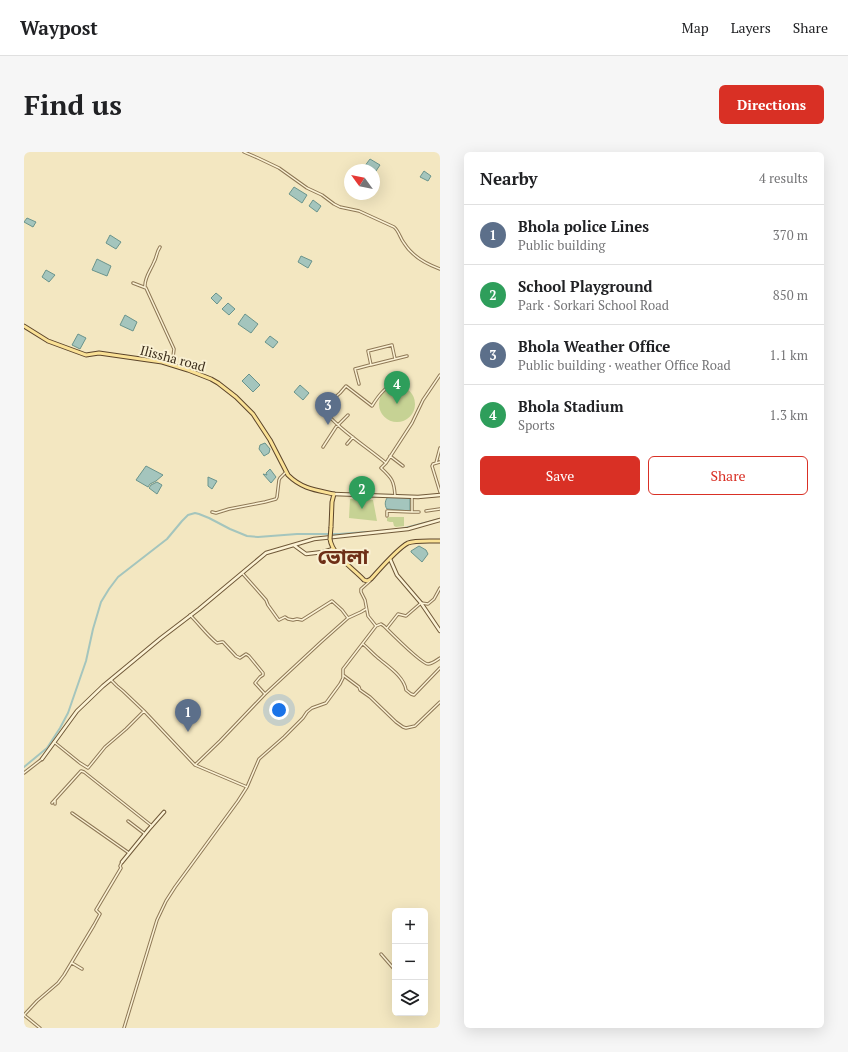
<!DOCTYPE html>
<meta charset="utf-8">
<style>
:root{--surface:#fff;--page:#f6f6f6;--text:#202124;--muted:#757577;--line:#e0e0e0;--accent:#d93025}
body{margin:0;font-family:"PT Serif","Noto Sans Bengali",serif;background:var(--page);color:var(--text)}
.controls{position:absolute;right:12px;bottom:12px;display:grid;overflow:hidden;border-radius:6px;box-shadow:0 4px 16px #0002}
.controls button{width:36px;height:36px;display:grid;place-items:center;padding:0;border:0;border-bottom:1px solid var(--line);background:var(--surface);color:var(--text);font:20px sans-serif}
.compass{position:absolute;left:320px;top:12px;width:36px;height:36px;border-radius:50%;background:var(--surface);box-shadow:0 4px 16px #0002;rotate:303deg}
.you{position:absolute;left:255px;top:558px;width:14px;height:14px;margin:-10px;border:3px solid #fff;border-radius:50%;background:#1a73e8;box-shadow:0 0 0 6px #1a73e833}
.badge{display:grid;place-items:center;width:26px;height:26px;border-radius:50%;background:var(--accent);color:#fff;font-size:13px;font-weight:700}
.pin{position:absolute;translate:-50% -33px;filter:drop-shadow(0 1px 2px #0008)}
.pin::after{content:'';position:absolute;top:21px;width:14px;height:12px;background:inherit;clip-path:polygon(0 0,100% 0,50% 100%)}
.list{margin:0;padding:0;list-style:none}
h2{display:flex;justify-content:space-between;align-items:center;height:52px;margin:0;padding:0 16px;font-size:17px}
h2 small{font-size:13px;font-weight:400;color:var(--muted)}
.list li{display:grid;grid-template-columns:26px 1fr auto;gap:12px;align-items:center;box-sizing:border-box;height:60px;padding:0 16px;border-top:1px solid var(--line)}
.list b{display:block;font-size:15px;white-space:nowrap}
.list p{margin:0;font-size:13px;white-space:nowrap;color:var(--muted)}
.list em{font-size:13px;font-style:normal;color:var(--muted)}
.actions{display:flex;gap:8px;padding:12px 16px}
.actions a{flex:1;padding:9px 0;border:1px solid var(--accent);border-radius:6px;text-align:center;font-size:14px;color:var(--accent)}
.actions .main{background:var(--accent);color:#fff}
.icon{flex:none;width:22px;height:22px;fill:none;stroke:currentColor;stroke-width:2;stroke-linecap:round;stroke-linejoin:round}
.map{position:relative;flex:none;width:416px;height:876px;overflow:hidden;border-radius:6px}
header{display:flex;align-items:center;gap:24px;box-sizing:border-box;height:56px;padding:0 20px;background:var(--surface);border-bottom:1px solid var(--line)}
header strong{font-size:19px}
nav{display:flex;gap:22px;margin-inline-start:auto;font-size:14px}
.intro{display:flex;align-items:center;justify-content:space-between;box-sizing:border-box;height:96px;padding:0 24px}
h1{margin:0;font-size:28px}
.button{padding:10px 18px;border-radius:6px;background:var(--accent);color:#fff;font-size:14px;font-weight:700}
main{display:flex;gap:24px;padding:0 24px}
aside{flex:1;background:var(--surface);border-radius:6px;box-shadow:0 4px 16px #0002}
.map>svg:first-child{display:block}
.green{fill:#c6d294}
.water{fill:#a4c5bd;stroke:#6a948c}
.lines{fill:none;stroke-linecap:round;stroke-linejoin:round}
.canal{stroke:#a4c5bd;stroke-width:2}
.street-casing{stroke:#8e7856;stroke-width:3.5}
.secondary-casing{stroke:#705939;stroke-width:4.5}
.primary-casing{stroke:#5c452b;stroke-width:5}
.street{stroke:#fcf3d5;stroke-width:1.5}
.secondary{stroke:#fcf3d5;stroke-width:2.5}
.primary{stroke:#fae195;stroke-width:3}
.primary-bridge-casing{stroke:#5c452b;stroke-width:5;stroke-linecap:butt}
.primary-bridge{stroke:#fae195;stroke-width:3}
.labels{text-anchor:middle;stroke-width:4;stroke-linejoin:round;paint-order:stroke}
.street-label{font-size:13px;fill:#3c2e1c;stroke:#f9f0d2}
.town-label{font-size:21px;font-weight:bold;fill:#6e2f17;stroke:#f9f0d2}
</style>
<header>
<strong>Waypost</strong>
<nav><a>Map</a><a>Layers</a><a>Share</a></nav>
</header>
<div class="intro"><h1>Find us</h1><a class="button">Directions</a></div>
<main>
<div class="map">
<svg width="416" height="876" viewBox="0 0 416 876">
<rect width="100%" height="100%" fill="#f3e7c1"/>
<!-- green -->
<path class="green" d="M355 252a18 18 0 1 1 36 0a18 18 0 1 1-36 0Z
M326,347L349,348L353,369L325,366Z
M366,365H380V374L372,375L370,374L369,370H366L363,369V366Z"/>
<!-- water -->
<path class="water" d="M346,7L356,13L350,22V18H344L340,15Z
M400,19L407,24L404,29L396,25Z
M270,35L283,43L278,51L265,42Z
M289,48L297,54L293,60L285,54Z
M3,66L12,70L9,75L0,70Z
M86,83L97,90L92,97L82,91Z
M277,104L288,109L284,116L274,110Z
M73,107L87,114L83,124L68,118Z
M22,118L31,123L25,130L18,125Z
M192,141L198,146L193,152L187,146Z
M204,151L211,157L205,163L198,157Z
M221,162L234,172L227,181L214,172Z
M101,163L113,170L109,179L96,173Z
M54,182L62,186L56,197L48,193Z
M246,184L254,190L249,196L241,190Z
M225,222L236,233L229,240L218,229Z
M276,233L285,241L279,248L270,240Z
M241,291L246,297L245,301L240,304L235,297L236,293Z
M122,314L139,323L132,329L126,332L124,335L112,328Z
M246,317L252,325L247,331L239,322L243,323L242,321Z
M184,325L193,329L188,337L184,334Z
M133,330L138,333L133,342L125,336L127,333Z
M365,344L386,346V359L363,357C360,353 361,347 365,344Z
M395,394L402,398L404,402L398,410L387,400V399Z"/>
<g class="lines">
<!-- canal -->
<path class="canal" d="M377,377L416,367
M0,615L23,596L36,576L44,561L62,509L69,477L77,450L85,437L94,425L143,387L158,369L164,363L171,361L175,362L185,366L206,377L223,384L234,385L273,382H315L343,380"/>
<defs>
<path id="street" d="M220,0L234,6L255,16L283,36L298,43L310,52L316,55L335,59L370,75C375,79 376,86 380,91C388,104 402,112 416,117
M109,131L122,136L150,197L148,213
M121,135C120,126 127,118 130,110C133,105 132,101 136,95
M371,207L368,193L344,199L347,213L383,204
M335,232L331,217L346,213
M295,253C313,276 340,293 362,311
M298,257L316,241L322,234L348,254C356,241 361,236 374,228
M323,292L329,285
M299,295L312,275L324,263
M366,304L379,314
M416,310L409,312L408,314L416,340
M412,311L416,296
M371,343C370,329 368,326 357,316L362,311L388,271L399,248L416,223
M402,359L416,357
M188,360L192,361L205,357L241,350L252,347L253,345L255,328L256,326L262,320
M388,360H395
M363,364V359L388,360V345
M219,422L242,448L244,453L254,467L255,468L261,465L264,467L269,468L273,467L278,468L308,449L318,458L324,466
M166,463C176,473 183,483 193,491L198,490H199L212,504L216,506L222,502L225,504L239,521V523L236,525L231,531L241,542
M352,474L357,472L360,474C366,480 398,512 404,512C408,512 413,508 416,506
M363,476L374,462L382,464L397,451L404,452L410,447L416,436
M339,492C344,496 348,501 353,505C363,514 380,524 382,538L387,542L390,543L416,516
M319,523L335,535L336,538L346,545L372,570L379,575L382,576L391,574L416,550
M87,528L93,534L99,539L120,559L171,613L223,635
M30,590L56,611L64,616L81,595L102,577L120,559
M171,613L196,589L241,542L297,490L324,466L337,460L342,457
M0,621L18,607
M31,648V652
M28,651L57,619L60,620L128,674
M48,661L105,701
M104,669L121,682
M357,802L371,818
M48,811L58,817
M0,863L13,849L34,831L40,823L70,773L76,762L72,758L97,716L96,714L98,710
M0,863L16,876
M100,876L133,768L142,749L151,735L214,649L223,635L235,607L260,585L279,566L283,560L288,556L302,551L316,532L319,526V517L352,474L344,464L341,448L337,440V437L346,429"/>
<path id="secondary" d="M310,342L394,345L416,343
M271,394L282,402L299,400L309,397
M366,407L373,423L397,451L416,479
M18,607L53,559L79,534L137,486L175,457L242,401L290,387L384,377L416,368
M98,710L125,677L140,660"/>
<path id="primary" d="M0,174L24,189L62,203L75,201L138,210L164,218L187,227L194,231L212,245L229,262L246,288L264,323C278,337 292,338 310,342L308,350L307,375
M306,387C308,403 330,417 340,428L343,429L347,427C355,418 374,396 384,391C391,388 408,389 416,389"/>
</defs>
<!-- street casing -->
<use href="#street" class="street-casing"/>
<!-- secondary casing -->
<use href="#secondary" class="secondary-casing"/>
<!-- primary casing -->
<use href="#primary" class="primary-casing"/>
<!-- street -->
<use href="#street" class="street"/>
<!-- secondary -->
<use href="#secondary" class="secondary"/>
<!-- primary -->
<use href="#primary" class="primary"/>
<defs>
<path id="primary-bridge" d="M306,387L307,375"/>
</defs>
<!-- primary-bridge casing -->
<use href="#primary-bridge" class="primary-bridge-casing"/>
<!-- primary-bridge -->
<use href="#primary-bridge" class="primary-bridge"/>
</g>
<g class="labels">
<!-- street labels -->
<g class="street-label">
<text transform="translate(149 206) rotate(15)" y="5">Ilissha road</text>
</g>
<!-- town labels -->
<g class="town-label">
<text x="319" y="412">ভোলা</text>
</g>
</g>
</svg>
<div class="controls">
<button>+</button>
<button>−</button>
<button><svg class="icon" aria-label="layers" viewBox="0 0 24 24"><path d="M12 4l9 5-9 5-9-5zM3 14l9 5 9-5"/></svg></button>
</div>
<svg class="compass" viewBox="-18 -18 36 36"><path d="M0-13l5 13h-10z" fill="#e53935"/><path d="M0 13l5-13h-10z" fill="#757577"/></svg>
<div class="you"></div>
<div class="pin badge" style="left:164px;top:580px;background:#5c6f8a">1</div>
<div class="pin badge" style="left:338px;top:357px;background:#2e9e5b">2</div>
<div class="pin badge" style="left:304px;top:273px;background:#5c6f8a">3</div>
<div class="pin badge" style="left:373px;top:252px;background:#2e9e5b">4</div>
</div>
<aside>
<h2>Nearby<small>4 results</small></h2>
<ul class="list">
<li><span class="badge" style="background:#5c6f8a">1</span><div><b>Bhola police Lines</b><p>Public building</p></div><em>370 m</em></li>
<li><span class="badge" style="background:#2e9e5b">2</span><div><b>School Playground</b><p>Park · Sorkari School Road</p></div><em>850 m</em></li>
<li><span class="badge" style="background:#5c6f8a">3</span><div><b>Bhola Weather Office</b><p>Public building · weather Office Road</p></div><em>1.1 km</em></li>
<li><span class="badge" style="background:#2e9e5b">4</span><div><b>Bhola Stadium</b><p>Sports</p></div><em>1.3 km</em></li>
</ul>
<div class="actions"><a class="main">Save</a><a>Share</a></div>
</aside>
</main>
